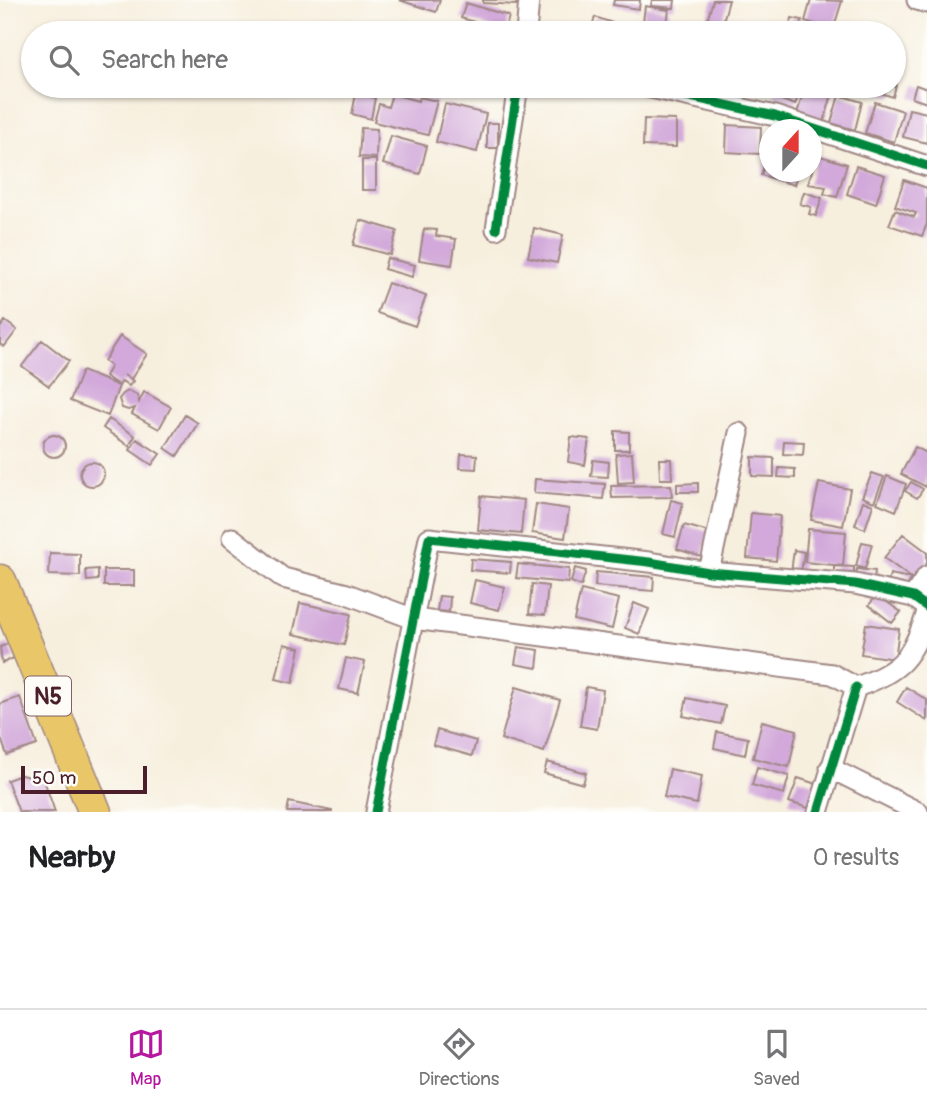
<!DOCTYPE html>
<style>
:root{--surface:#fff;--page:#f2f2f2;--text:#202124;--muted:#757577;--line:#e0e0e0;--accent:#b5179e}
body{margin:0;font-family:Pangolin,sans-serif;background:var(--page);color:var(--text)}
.compass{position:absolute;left:759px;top:119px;width:63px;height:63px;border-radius:50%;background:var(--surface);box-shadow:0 2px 5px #0004;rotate:21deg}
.scale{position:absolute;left:21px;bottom:18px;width:126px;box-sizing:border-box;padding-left:7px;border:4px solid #4a1f2b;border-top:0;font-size:19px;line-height:24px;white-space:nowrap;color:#4a1f2b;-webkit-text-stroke:5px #fdfcf7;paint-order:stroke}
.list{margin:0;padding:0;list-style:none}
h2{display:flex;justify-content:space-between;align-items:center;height:91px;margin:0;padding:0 28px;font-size:30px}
h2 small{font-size:23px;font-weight:400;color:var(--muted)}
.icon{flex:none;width:38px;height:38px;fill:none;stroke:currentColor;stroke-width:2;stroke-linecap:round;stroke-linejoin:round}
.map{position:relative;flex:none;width:927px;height:812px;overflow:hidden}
.search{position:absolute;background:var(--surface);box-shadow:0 2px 5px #0004;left:21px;right:21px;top:21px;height:77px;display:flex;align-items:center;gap:18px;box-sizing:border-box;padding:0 24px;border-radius:38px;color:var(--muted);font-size:26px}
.sheet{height:196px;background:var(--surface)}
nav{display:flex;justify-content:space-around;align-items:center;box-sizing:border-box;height:98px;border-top:2px solid var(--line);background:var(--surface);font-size:19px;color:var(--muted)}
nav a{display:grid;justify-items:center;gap:4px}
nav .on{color:var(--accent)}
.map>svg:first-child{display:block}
.building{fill:#d2a9da}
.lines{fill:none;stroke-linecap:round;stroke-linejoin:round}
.minor-casing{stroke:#a08784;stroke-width:23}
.trunk-casing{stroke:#a08784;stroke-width:35}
.minor{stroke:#fff;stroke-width:19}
.trunk{stroke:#e9c769;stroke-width:32}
.cycleway-casing{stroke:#fdfcf7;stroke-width:13}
.cycleway{stroke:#00873e;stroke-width:9}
.labels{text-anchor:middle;stroke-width:5;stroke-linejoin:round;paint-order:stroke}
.shield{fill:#fdfcf7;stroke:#806168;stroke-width:2}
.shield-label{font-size:23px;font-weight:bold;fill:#4a1f2b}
</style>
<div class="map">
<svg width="927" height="812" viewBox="0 0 927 812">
<rect width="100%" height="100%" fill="#fdfcf7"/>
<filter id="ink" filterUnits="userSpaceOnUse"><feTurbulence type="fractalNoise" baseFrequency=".0143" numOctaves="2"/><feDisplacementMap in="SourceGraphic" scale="14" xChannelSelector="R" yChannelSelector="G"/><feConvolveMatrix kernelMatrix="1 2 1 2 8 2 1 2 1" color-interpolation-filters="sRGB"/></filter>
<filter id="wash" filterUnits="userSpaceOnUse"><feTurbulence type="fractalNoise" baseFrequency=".00686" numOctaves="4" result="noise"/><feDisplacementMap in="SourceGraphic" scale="28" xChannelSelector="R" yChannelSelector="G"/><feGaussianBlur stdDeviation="1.57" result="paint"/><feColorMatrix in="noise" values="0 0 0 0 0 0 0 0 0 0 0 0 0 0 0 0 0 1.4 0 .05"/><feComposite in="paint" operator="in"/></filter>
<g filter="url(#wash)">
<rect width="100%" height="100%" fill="#f7efde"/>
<g id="blocks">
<!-- building -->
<path class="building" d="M399,0H440L436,12Z
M483,0H517L516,5L483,3Z
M614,0H640L639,9L613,5Z
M652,0H675L674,8L651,6Z
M713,0H729L722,25L707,21Z
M811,0L842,1L833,30L805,21Z
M466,3L509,16L505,31L461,18Z
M645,6L669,10L667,25L643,22Z
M595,17L627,28L625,33H590Z
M792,18L802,20L799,33H788Z
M894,81L897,82L893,97L865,88V86H894Z
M916,85L927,89V103L912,98Z
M777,86H802L795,105L773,97Z
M805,86H816L833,91L824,122L797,114Z
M356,94L375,98L371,119L352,114Z
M392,94L418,101L419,97L437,101L428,135L374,122L379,104L388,107Z
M839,95L862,102L855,130L831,123Z
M875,102L903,111L894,142L865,133Z
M445,104L486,114L477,152L436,142Z
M909,109L927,113V143L903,137Z
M644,119L676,120V147L643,146Z
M487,123H498V148H487Z
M727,125L761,127L760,154L726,152Z
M361,128L377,129L376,158L359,157Z
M391,136L427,146L420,174L383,164Z
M769,151V172H798L794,185L761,175Z
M817,155L847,164L837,197L824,194L826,187L808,184Z
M362,160H376V190H362Z
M856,166L885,175L876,204L847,194Z
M904,180L927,188V224L922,236L889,225L895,210L914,217L916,213L895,206Z
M804,192L822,198L816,216L809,214L811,207L800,204Z
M360,220L397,231L390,255L353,245Z
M534,228L563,235L557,263L528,257Z
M424,229L437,230L436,236L456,239L452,265L419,260Z
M387,258L415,265L412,277L384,269Z
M388,283L426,296L415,326L377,313Z
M5,321L17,330L4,347L0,344V328Z
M120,336L147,354L131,379L124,375L133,381L129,386L122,381L119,386L108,416L70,401L82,371L119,386L105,376L111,366L104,361Z
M42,340L69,361L49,386L22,366Z
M128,391L137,395L139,402L144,392L171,407L159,429L132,414L135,408L128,410L122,408L119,399L123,394Z
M185,415L198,423L177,456L165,448Z
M109,419L135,436L129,446L103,428Z
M615,431L629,432V450H615Z
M43 446a11 11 0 1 1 22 0a11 11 0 1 1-22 0Z
M571,437L589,439L585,465L568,462Z
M137,439L160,454L152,465L130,450Z
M784,441L804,442L803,455L783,454Z
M915,447L927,453L926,487L901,474Z
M632,453L634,482L618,483L616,454Z
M461,454L477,455L476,469L460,468Z
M752,457L774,458V477L752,476Z
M659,459H671L672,479H660Z
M593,460L609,462L608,477L591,476Z
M80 474a12 12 0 1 1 24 0a12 12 0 1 1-24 0Z
M779,468L795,469V478L778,477Z
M872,473L884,477L874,502L862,497Z
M887,476L906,484L896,511L877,503Z
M535,479L605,484L603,499L534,493Z
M911,482L923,489L917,498L905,491Z
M698,483V492H677V484Z
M819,483L850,489L843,526L811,520Z
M671,485L672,497L612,498L611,486Z
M481,496L524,500L521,534L478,530Z
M671,500L683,503L675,537L663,534Z
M863,501L873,505L865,529L855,525Z
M536,504L569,509L565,538L532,533Z
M751,513L780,516L776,561L747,558Z
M684,525L709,532L702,557L677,549Z
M808,529L846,532L843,566L805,562Z
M903,534L927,552V563L914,580L884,558Z
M862,542L872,544L865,569L856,566Z
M794,550L804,552L801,573L791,572Z
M50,553L80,554V576L49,575Z
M471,559L511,562L510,573L470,570Z
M518,564L569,569L568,583L516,578Z
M834,566L854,567V576L834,575Z
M575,568L586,571L581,586L571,582Z
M98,569V580L87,581L86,570Z
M857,569L875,571L874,579L856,578Z
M104,570H134V586H104Z
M596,572L654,577L653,591L595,586Z
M890,574L910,578L908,586L888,583Z
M475,580L505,587L499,610L470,603Z
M532,584L548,586L545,615L529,614Z
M581,590L619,599L612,629L574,620Z
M877,595L901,612L892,623L869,605Z
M439,596L450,597L449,612L437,611Z
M300,603L351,614L344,645L293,634Z
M634,603L649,609L639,634L625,628Z
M866,624L899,629L895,659L861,654Z
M8,644L14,658L2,663L0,647Z
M284,644L300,648L293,683L276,679Z
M518,647L539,650L537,668L515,664Z
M346,658L365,662L358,693L339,689Z
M516,687L560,700L544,752L501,739Z
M586,687L603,690L597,729L580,726Z
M906,687L927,700V721L897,702Z
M20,697L37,745L7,755L0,736V704Z
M687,698L725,706L721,724L683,716Z
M762,721L797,730L789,767L753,758Z
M437,730L476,741L472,756L433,745Z
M717,732L748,738L745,755L714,748Z
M547,762L586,773L583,784L544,773Z
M757,767L789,776L784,794L752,785Z
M670,769L702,776L697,804L664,797Z
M21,775L44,780L55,812H19L7,780Z
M798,778L816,784L808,808L789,802Z
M289,802L332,811V812H287Z"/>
</g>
</g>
<g filter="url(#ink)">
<use href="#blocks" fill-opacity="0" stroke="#a08784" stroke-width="2"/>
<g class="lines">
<defs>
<path id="minor" d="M917,0L927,3
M526,33L529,0
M642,86L775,116L927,166
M496,229L518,86
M232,538L283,578L347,594L414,619L832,674L856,687C901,672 913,657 927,612
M709,572L739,433
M913,597L927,576
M830,768L918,812
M376,812L429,538L649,562L709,572L855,584L913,597L927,607
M818,812L856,687"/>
<path id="trunk" d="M0,581L95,812"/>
</defs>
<!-- minor casing -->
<use href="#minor" class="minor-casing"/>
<!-- trunk casing -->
<use href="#trunk" class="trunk-casing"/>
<!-- minor -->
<use href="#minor" class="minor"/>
<!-- trunk -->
<use href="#trunk" class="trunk"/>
<defs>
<path id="cycleway" d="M642,86L775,116L927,166
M496,229L518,86
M376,812L429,538L649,562L709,572L855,584L913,597L927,607
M818,812L856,687"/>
</defs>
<!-- cycleway casing -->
<use href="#cycleway" class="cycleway-casing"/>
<!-- cycleway -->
<use href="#cycleway" class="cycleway"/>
</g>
</g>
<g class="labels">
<!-- shield labels -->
<rect class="shield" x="25" y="676.5" width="46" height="39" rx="5"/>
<g class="shield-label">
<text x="48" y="704">N5</text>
</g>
</g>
</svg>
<svg class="compass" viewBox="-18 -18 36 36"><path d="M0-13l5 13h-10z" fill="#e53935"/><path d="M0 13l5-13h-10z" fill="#757577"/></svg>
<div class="scale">50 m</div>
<div class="search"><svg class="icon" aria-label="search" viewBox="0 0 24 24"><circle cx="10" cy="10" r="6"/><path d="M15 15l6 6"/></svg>Search here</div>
</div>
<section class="sheet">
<h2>Nearby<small>0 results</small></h2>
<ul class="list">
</ul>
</section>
<nav>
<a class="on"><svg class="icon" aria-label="map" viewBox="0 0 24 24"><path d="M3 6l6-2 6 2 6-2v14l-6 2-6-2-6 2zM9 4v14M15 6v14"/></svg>Map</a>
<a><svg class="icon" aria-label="directions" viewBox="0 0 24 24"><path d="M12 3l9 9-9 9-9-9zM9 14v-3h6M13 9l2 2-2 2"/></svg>Directions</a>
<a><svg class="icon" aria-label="saved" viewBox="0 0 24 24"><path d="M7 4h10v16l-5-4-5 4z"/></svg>Saved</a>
</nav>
